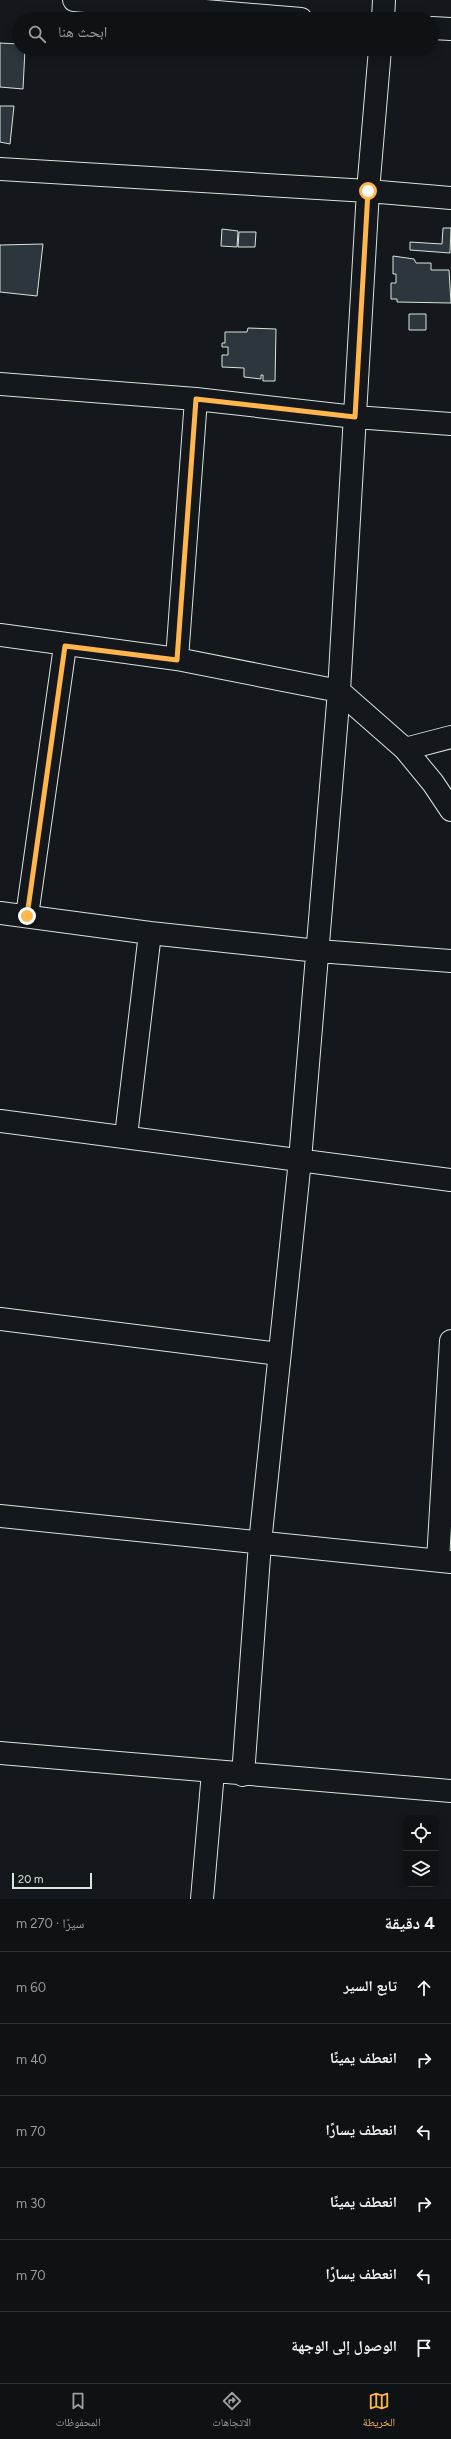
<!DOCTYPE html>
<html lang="ar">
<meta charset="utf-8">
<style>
:root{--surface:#0f1215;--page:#181b1e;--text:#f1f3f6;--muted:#9b9ea0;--line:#2f3234;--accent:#ffb74d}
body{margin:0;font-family:Figtree,"Noto Naskh Arabic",sans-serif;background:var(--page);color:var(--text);direction:rtl}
.controls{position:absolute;right:12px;bottom:12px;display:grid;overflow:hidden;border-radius:8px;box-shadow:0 2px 10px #0003}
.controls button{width:36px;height:36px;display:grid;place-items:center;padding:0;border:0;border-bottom:1px solid var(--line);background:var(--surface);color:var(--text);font:20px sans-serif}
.scale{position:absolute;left:12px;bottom:10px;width:80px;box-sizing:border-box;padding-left:4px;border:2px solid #d8e6dc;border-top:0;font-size:11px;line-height:14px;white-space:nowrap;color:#d8e6dc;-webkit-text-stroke:3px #14181c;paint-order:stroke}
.stop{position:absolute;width:12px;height:12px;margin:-9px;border:3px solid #ffb74d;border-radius:50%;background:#fff}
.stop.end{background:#ffb74d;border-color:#fff;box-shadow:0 1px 4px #0008}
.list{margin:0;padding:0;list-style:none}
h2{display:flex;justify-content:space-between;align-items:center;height:52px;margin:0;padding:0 16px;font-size:17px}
h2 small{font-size:13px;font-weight:400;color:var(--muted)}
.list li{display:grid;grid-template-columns:26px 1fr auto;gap:12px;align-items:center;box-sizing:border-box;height:72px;padding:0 16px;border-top:1px solid var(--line)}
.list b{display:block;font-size:15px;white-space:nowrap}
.list em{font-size:13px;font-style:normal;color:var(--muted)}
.icon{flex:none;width:22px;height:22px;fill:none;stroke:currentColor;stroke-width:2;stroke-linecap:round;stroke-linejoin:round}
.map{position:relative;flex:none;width:451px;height:1899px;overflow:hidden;direction:ltr}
.search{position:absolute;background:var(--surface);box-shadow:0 2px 10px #0003;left:12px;right:12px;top:12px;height:44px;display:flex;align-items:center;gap:10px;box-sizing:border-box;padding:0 14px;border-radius:22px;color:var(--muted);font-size:15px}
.sheet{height:484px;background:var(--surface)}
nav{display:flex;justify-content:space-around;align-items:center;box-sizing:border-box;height:56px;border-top:1px solid var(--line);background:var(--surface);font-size:11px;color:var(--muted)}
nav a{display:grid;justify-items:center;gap:2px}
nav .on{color:var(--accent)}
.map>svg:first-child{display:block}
.building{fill:#2c363c;stroke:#d8e6dc}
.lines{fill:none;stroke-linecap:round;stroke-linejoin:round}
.street-casing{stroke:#d8e6dc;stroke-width:24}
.street{stroke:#14181c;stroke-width:22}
.route{stroke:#ffb74d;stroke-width:5}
</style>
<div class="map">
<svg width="451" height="1899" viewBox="0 0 451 1899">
<rect width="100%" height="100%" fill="#14181c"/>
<!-- building -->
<path class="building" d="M0,43L19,44V49H25L23,89L0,87Z
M0,106H14L10,144L0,142Z
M443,228H451L450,253L410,250V242L442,244Z
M222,229L238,231L237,247L221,246Z
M239,232H256L255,247H238Z
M43,244L37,296L0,292V245Z
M393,256L414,259L416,263H431V270H449L451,303L397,302V299H391V283H396V274H393Z
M409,314H426V330H409Z
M248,328L276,329L275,381H263V375H261V379L244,377V368L222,367V355H228V347H222V343H225V332H247Z"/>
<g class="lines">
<defs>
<path id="street" d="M74,0L301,19
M383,19L384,0
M432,28L451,29
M0,169L368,191L451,198
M0,384L196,399L355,417L451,424
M0,635L177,659L339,691L405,749L433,783L451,810
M177,659L196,399
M405,749L451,737
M0,913L150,933L318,951L451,961
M27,916L65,646
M0,1121L451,1180
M126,1136L150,933
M0,1319L279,1354
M0,1516L451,1562
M438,1560L451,1341
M0,1753L451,1791
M243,1775L260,1543L300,1160L339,691L368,191L380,49
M202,1899L213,1772"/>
</defs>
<!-- street casing -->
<use href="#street" class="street-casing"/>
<!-- street -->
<use href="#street" class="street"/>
</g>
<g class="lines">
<!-- route -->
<path class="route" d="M27,916L65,646L177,660L196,399L355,417L368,191"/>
</g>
</svg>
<div class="controls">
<button><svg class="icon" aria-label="locate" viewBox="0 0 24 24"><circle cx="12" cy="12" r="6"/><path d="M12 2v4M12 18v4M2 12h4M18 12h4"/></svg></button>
<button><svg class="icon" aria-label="layers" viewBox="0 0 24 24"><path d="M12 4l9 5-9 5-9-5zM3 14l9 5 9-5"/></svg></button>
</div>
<div class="scale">20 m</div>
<div class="stop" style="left:368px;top:191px"></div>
<div class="stop end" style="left:27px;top:916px"></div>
<div class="search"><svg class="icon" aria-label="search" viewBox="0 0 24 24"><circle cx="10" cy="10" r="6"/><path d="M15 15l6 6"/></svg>ابحث هنا</div>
</div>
<section class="sheet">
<h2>4 دقيقة<small>سيرًا · 270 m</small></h2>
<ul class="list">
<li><svg class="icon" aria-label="ahead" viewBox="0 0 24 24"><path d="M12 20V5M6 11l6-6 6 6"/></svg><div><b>تابع السير</b></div><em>60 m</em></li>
<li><svg class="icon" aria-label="right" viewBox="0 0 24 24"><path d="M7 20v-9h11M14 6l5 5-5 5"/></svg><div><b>انعطف يمينًا</b></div><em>40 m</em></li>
<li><svg class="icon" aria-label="left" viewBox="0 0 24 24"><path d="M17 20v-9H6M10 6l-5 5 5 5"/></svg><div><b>انعطف يسارًا</b></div><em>70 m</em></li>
<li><svg class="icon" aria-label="right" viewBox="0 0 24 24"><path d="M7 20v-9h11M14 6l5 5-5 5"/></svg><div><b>انعطف يمينًا</b></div><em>30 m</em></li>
<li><svg class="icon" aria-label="left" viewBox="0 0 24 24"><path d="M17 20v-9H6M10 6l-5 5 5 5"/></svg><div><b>انعطف يسارًا</b></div><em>70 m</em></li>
<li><svg class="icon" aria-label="arrive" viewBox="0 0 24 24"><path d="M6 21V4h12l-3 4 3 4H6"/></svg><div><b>الوصول إلى الوجهة</b></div></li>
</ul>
</section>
<nav>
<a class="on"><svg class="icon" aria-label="map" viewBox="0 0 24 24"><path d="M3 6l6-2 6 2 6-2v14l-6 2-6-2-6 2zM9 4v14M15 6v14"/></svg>الخريطة</a>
<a><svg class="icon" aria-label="directions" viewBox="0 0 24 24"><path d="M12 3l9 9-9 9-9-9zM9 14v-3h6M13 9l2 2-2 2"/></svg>الاتجاهات</a>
<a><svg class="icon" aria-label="saved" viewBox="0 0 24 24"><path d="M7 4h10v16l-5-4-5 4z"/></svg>المحفوظات</a>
</nav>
